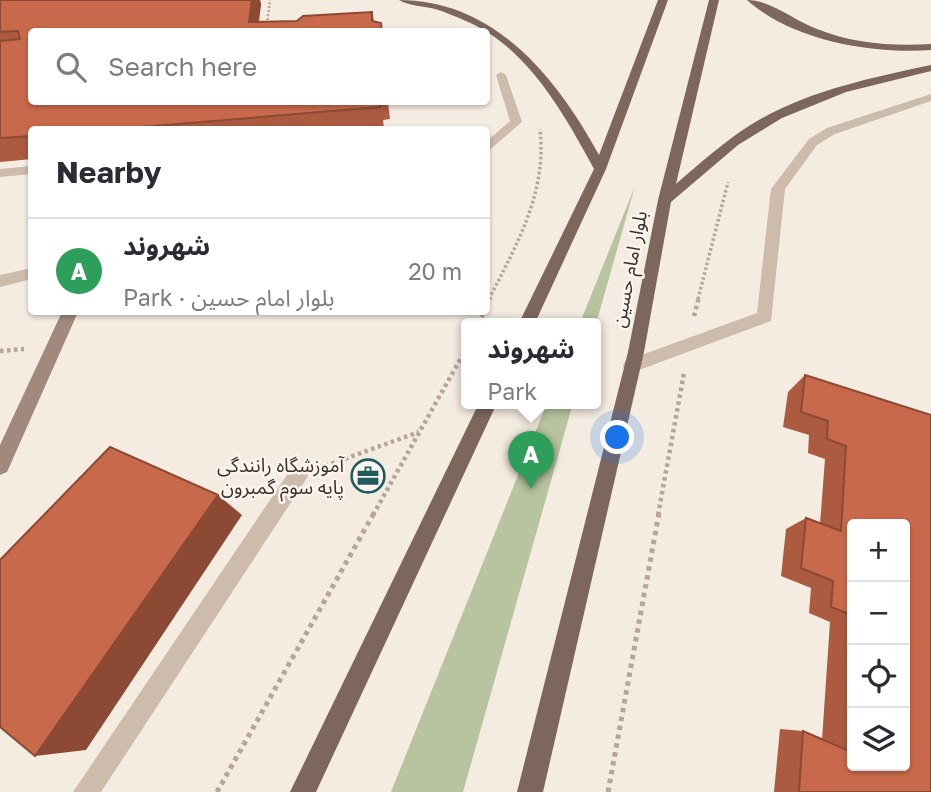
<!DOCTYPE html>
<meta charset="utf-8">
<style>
:root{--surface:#fff;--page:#f2f2f3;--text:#2b2b33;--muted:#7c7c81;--line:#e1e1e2;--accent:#1f5a5e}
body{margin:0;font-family:"Golos Text","Noto Sans Arabic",sans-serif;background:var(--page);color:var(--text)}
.controls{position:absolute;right:21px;bottom:21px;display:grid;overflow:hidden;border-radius:7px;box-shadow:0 2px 5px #0004}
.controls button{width:63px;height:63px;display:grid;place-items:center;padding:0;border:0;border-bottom:2px solid var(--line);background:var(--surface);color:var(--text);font:35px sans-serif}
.you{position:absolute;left:618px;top:438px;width:24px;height:24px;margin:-18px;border:5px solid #fff;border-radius:50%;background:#1a73e8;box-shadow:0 0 0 10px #1a73e833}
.badge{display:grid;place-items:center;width:46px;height:46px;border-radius:50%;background:var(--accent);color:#fff;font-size:23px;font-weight:700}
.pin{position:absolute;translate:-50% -58px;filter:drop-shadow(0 2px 4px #0008)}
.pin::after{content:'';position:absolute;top:37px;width:24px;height:21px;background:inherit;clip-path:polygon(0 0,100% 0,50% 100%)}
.popup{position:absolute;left:461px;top:318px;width:140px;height:91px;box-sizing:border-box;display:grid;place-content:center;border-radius:7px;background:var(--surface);filter:drop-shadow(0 2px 5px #0005);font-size:23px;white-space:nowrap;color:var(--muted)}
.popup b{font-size:26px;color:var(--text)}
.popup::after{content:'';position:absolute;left:50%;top:100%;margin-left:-14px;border:14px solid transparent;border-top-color:var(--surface)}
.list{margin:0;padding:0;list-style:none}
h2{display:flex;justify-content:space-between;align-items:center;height:91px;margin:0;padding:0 28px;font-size:30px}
h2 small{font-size:23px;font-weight:400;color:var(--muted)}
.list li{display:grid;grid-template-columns:46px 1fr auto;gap:21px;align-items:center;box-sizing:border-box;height:98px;padding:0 28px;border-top:2px solid var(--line)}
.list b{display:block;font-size:26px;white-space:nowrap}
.list p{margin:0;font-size:23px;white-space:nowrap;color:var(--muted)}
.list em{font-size:23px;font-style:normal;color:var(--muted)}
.icon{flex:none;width:38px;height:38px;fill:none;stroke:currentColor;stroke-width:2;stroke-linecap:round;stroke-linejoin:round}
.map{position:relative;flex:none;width:931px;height:792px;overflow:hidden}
.search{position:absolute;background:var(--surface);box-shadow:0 2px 5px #0004;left:28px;top:28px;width:462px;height:77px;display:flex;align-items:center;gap:18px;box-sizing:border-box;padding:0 24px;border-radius:7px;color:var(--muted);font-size:26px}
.panel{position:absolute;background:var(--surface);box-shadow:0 2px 5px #0004;left:28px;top:126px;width:462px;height:189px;border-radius:7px}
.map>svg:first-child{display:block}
.green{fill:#b8c4a0}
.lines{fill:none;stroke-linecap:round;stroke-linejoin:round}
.path-far3{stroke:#b9a596;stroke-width:2.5;stroke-dasharray:2 2;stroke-linecap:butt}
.path-far2{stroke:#b9a596;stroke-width:3.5;stroke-dasharray:2.5 2.5;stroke-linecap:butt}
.path-far1{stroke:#b9a596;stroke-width:4.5;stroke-dasharray:3.5 3.5;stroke-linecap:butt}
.path{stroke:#b9a596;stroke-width:5;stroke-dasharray:4.5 4.5;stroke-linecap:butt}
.lane{fill:#cdbbac;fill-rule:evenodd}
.street{fill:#cdbbac;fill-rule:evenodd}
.secondary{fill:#a18a7d;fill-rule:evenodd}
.primary{fill:#7d675c;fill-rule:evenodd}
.wall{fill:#ac5a40;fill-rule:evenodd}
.shaded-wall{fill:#8c4a34}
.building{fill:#c8694b;stroke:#8c4a34;stroke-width:2}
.labels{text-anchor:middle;stroke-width:5;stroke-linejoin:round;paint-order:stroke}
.street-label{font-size:19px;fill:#3b302b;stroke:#fbf5ee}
.poi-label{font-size:19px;fill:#3b302b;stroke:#fbf5ee;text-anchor:end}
</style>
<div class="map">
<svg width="931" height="792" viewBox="0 0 931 792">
<rect width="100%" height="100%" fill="#f4ebe1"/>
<!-- green -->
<path class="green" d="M635,186L596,324L580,323Z
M547,403H573L463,792H391Z"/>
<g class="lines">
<!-- path-far3 -->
<path class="path-far3" d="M266,32L270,0"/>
<!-- path-far2 -->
<path class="path-far2" d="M489,299C517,244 547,193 540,129
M698,299L728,182"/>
<!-- path-far1 -->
<path class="path-far1" d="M486,305L490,297
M694,316L699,297
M478,323L484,312
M0,351L24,349
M325,466L419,432
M373,515L466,349
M658,515L684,373"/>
<!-- path -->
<path class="path" d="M217,792L374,513
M608,792L659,513"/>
<!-- lane -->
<path class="lane" d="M931,94V101L835,134L817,145L785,189L771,321L631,373L625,371L623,366L625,361L757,313L771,189L809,139L827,128Z"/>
<!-- street -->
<path class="street" d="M501,72L506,75L522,122L486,153V142L510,121L496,75Z
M32,166V174L0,177V169Z
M32,268V279L0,287V275Z
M298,466L305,469L308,475L305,481L101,792H73L291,469Z"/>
<!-- secondary -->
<path class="secondary" d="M62,312H78L7,472L0,475V445Z"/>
<!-- primary -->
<path class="primary" d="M399,0C495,0 557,78 599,155L658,0H668L606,169L535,323H519L594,169C563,112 527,47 466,21C456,17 446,12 435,9C424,6 409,6 399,0Z
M709,0H719L676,184C700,163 725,141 752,124C806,91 870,78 931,65V71L846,92L782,118L738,145L671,202L644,352L543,792H517L628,352L658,200Z
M747,0C771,0 795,21 817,29C854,44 892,46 931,44V50C872,54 793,41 747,0Z
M479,403H497L316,792H290Z"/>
</g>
<!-- wall -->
<path class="wall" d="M0,0H260L261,4L259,22L297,21L372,12L374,21L32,102H388L390,119L383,120L384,129L382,130H32V159L0,162Z
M805,375L931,415V792H774L780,729L803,731L822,740L830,622L809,613L811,588L781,576L786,529L806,518L820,524L825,459L808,453L809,435L783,427L788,392ZM852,524L905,766H852Z"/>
<!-- shaded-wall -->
<path class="shaded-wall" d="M252,0H260L261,4L257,32L249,22Z
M218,495L242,515L86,750L35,756Z"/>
<!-- building -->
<path class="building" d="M0,0H252L249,22L297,21L303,16L372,12V21L381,23L382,32H32V102H380V107L106,130H32V136L0,138V41L20,39L18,31L0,32Z
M805,375L931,415V792H799L803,731L849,751L852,664V766H905V524H852V615L831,607L833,581L801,568L806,518L841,531L846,446L827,439L828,421L801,412Z
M110,447L218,495L35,756L0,727V560Z"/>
<!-- icons -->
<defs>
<symbol id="office-ring" viewBox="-11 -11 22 22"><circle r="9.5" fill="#fbf5ee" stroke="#1f5a5e" stroke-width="1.5"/><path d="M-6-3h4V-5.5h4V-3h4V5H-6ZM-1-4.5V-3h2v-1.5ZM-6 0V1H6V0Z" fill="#1f5a5e"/></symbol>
</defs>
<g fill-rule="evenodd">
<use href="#office-ring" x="349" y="457" width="38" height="38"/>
</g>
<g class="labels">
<!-- street labels -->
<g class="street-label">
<text transform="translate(629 269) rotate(-79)" y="7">بلوار امام حسین</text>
</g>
<!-- poi labels -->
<g class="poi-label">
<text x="344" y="472">آموزشگاه رانندگی<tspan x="344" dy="22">پایه سوم گمبرون</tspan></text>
</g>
</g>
</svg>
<div class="controls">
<button>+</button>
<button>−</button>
<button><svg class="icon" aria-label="locate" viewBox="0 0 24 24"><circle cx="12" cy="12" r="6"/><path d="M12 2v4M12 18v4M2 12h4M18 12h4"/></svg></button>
<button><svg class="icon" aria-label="layers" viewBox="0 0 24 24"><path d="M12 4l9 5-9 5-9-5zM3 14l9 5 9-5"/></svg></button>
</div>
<div class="you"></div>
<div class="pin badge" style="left:531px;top:489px;background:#2e9e5b">A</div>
<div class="popup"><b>شهروند</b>Park</div>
<div class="search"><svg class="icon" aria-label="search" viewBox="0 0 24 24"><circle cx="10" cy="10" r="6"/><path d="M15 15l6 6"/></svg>Search here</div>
<section class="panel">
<h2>Nearby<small></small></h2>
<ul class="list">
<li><span class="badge" style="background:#2e9e5b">A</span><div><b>شهروند</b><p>Park · بلوار امام حسین</p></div><em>20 m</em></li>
</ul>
</section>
</div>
